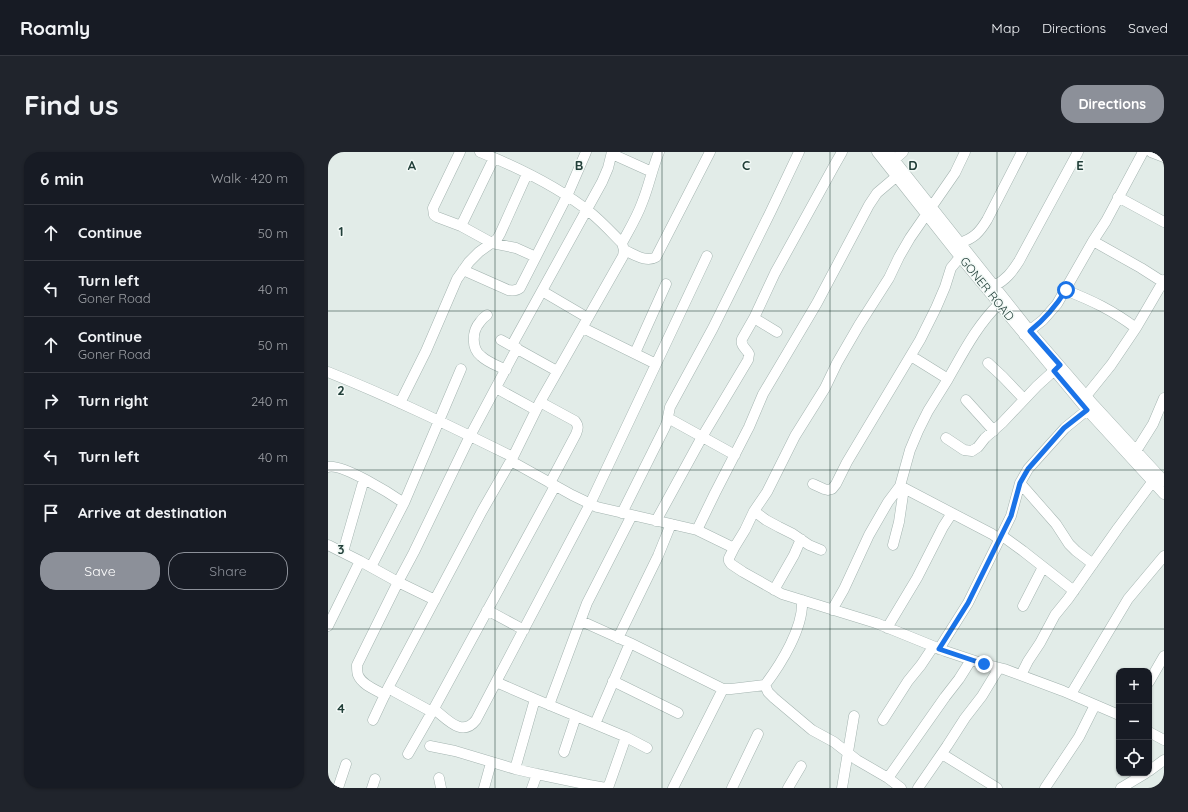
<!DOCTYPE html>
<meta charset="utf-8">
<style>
:root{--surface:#171b24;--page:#20242c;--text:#f1f3f6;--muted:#9ea1a6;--line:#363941;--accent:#8c9099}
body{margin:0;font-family:Quicksand,sans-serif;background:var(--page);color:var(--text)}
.controls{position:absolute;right:12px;bottom:12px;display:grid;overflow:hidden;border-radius:8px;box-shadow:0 1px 3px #0004}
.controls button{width:36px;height:36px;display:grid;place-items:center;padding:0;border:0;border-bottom:1px solid var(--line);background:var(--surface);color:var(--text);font:20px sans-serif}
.stop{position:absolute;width:12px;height:12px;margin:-9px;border:3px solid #1a73e8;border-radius:50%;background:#fff}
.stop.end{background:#1a73e8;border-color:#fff;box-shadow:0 1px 4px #0008}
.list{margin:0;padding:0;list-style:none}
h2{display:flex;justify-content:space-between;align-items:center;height:52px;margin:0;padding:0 16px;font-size:17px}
h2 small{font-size:13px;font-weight:400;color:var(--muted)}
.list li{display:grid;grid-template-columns:26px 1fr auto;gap:12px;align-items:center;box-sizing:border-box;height:56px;padding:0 16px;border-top:1px solid var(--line)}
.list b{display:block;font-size:15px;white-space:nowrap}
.list p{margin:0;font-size:13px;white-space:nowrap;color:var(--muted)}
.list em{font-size:13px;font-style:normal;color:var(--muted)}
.actions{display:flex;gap:8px;padding:12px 16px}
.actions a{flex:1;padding:9px 0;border:1px solid var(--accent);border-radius:16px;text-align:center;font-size:14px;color:var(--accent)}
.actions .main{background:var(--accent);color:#fff}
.icon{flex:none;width:22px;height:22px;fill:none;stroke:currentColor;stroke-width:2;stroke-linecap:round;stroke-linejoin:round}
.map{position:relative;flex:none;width:836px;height:636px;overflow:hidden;border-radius:16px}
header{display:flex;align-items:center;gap:24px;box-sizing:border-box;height:56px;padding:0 20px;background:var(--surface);border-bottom:1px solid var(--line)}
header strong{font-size:19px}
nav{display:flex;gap:22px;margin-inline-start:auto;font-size:14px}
.intro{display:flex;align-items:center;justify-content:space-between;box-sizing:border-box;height:96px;padding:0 24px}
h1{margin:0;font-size:28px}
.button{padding:10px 18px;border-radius:16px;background:var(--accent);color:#fff;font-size:14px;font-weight:700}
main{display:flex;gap:24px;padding:0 24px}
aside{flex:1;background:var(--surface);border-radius:16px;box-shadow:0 1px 3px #0004}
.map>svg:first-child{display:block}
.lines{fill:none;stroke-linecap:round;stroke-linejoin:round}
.minor-casing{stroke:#a4b4b0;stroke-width:11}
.minor{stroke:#fff;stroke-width:10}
.route{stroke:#1a73e8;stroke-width:5}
.grid{fill:none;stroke:#213e38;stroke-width:1;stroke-opacity:0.55}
.labels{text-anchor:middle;stroke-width:3;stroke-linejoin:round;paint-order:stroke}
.street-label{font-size:12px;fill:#213e38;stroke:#f2f9f6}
.grid-label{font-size:13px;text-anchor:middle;font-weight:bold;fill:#213e38;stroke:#f2f9f6;stroke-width:3;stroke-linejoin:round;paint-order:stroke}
</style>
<header>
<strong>Roamly</strong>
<nav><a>Map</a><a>Directions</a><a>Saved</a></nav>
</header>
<div class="intro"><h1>Find us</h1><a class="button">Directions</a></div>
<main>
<aside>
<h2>6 min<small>Walk · 420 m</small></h2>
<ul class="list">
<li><svg class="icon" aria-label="ahead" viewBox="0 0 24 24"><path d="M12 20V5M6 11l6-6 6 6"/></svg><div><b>Continue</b></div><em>50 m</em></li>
<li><svg class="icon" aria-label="left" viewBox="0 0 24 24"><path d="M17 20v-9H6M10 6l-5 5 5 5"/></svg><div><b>Turn left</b><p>Goner Road</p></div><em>40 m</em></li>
<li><svg class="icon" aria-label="ahead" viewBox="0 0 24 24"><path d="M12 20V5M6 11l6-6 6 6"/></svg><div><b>Continue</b><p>Goner Road</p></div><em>50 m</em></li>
<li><svg class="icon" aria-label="right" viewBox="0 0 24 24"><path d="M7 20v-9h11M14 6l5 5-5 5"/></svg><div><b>Turn right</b></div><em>240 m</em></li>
<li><svg class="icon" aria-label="left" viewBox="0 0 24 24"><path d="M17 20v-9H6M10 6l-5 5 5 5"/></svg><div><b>Turn left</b></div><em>40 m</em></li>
<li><svg class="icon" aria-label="arrive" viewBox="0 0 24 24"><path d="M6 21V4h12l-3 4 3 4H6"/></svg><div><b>Arrive at destination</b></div></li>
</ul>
<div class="actions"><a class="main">Save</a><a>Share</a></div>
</aside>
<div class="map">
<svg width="836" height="636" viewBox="0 0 836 636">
<rect width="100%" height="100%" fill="#e2ece8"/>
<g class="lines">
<defs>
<path id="minor" d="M132,0L105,56L106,63L109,65L133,74L164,91L188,96L208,105
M549,0L632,105L759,258L836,342
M560,0L702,179L766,253L836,329
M637,0L627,21L582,86L571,105L561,126L531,173L509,211L497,236L467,284L439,340L426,359L417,378L406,396L401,406V409L403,412L415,420L454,442L548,471L617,499L656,512L676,517L735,539L791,563
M823,0L836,5
M284,2L324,20
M566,8L575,0
M790,45L836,70
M133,74L166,6
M765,89L813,116L835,130
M294,91C301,78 309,65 314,51C321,34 324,17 331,0
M632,91C646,86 651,81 659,68L694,0
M296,98C306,102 318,111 328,105L382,0
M135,118L180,138C185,139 188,139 192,136L239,44L258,0
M666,134C678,128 684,120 691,109L750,0
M737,138C765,149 784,158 808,176
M214,139L260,166
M159,163C156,165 154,167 152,170C144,179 143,196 153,204C159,210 170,214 178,218
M426,166L449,180
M255,176L328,212
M696,183L715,168L729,152L765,89L778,69L815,0
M173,188L229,219
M184,193L274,30L280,16L284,0
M307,201L338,132
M660,211L675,225L696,247
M0,220C63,245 124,275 185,305
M620,227C635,201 649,173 671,152
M168,236L208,258
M758,244L783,213L808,176L836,128
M638,248L666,279
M212,250L247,269C251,274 250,277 248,282L222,331
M72,251L98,199L129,127L141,110L151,100L169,87L172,82L199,22
M340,266L407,303
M618,286L636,298L644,299L650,295L657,286L674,271L709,234L730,215
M803,303L808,299L825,272L836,246
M183,309L244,343L269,355L369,378L406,396
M0,315C14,311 63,342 76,351
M692,331L728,372L741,392L748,399L765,412
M485,332L496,337L500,338L504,337L508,332L519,310L592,188L608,156L617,135L623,116L632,105
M572,334L664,382L671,387
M426,359L438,368L451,375L465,382L481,393L493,398
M294,361L337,275L339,270L342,255L385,176L443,59L471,0
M328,369L374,285L420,208L421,202C418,196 412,194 414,187L426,166L447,121L506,14L514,0
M369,378L387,341L421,275L435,242L489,151L541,53L549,41L569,24
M673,383L695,399L746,439
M0,393L32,409
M565,393L571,370L576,336
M15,400L36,327
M43,415L76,351L133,217
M446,438L466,403L473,387
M474,448C476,475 453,512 437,533L440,540L446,546L484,578L506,590L529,608L560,626L573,636
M695,454L715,415
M159,458L196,478
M504,458L516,437L541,383L560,350L572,334L582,298L590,279L600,259L620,227L583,204
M253,469L302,491L395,537H403L437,533
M0,474L32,409L70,430L86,400L142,284L189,196
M559,476L589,426L615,375L624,361
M290,486L330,404L343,372
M611,497L640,451L683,364L692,331L700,317L737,276L764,254
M693,523L700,509L712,491L727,463L740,447L790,376L825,329
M285,529L350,561
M168,530L262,352L379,104
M821,530L836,504
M60,536L104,560L227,334
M743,542L800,447L836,404
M57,543C48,538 34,533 30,523C29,520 29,516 29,513L70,430L107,448
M207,547L298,585L319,596
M221,553L259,451L304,363
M106,557C119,567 134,586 148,568L168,530L207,547L187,617L209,622L204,636
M45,568L60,536L154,359L185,305L212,250L295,104L296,98L294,91C284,81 274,70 263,61C232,36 189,15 152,0
M555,568L580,529L593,513L605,495
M267,572L302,491
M821,580L836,588
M102,594L127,599L187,617
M236,600L248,564
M80,602L104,560
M614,602L669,636
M821,619L836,608
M209,622L261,633
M111,626L113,636
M560,626L617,545L631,527L643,508
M10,636L18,612
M44,636L47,627
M156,636L163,611
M259,636L261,633L278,636
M280,636L298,585
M345,636L395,537
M404,636L430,582
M460,636L473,614
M514,636L526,564
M590,636L619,594L637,566L654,544L671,516
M717,636L751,585L767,553
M793,636L818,621"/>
</defs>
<!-- minor casing -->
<use href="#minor" class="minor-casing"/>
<!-- minor -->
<use href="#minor" class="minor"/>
</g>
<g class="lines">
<!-- route -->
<path class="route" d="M656,512L611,497L640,451L683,364L692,331L700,317L736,276L759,258L726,219L732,213L702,179C717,167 728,154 738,138"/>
</g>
<!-- grid -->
<path class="grid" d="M167,0V636M334,0V636M502,0V636M669,0V636M0,159H836M0,318H836M0,477H836"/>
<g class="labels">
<!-- street labels -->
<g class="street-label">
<text transform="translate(659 137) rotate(51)" y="4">GONER ROAD</text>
</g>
</g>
<g class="grid-label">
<text x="84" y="18">A</text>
<text x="251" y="18">B</text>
<text x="418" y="18">C</text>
<text x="585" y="18">D</text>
<text x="752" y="18">E</text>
<text x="13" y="84">1</text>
<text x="13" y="243">2</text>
<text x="13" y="402">3</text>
<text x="13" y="561">4</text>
</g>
</svg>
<div class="controls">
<button>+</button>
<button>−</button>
<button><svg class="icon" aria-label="locate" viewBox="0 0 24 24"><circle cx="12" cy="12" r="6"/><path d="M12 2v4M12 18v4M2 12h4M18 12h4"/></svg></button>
</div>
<div class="stop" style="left:738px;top:138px"></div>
<div class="stop end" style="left:656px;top:512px"></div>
</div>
</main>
